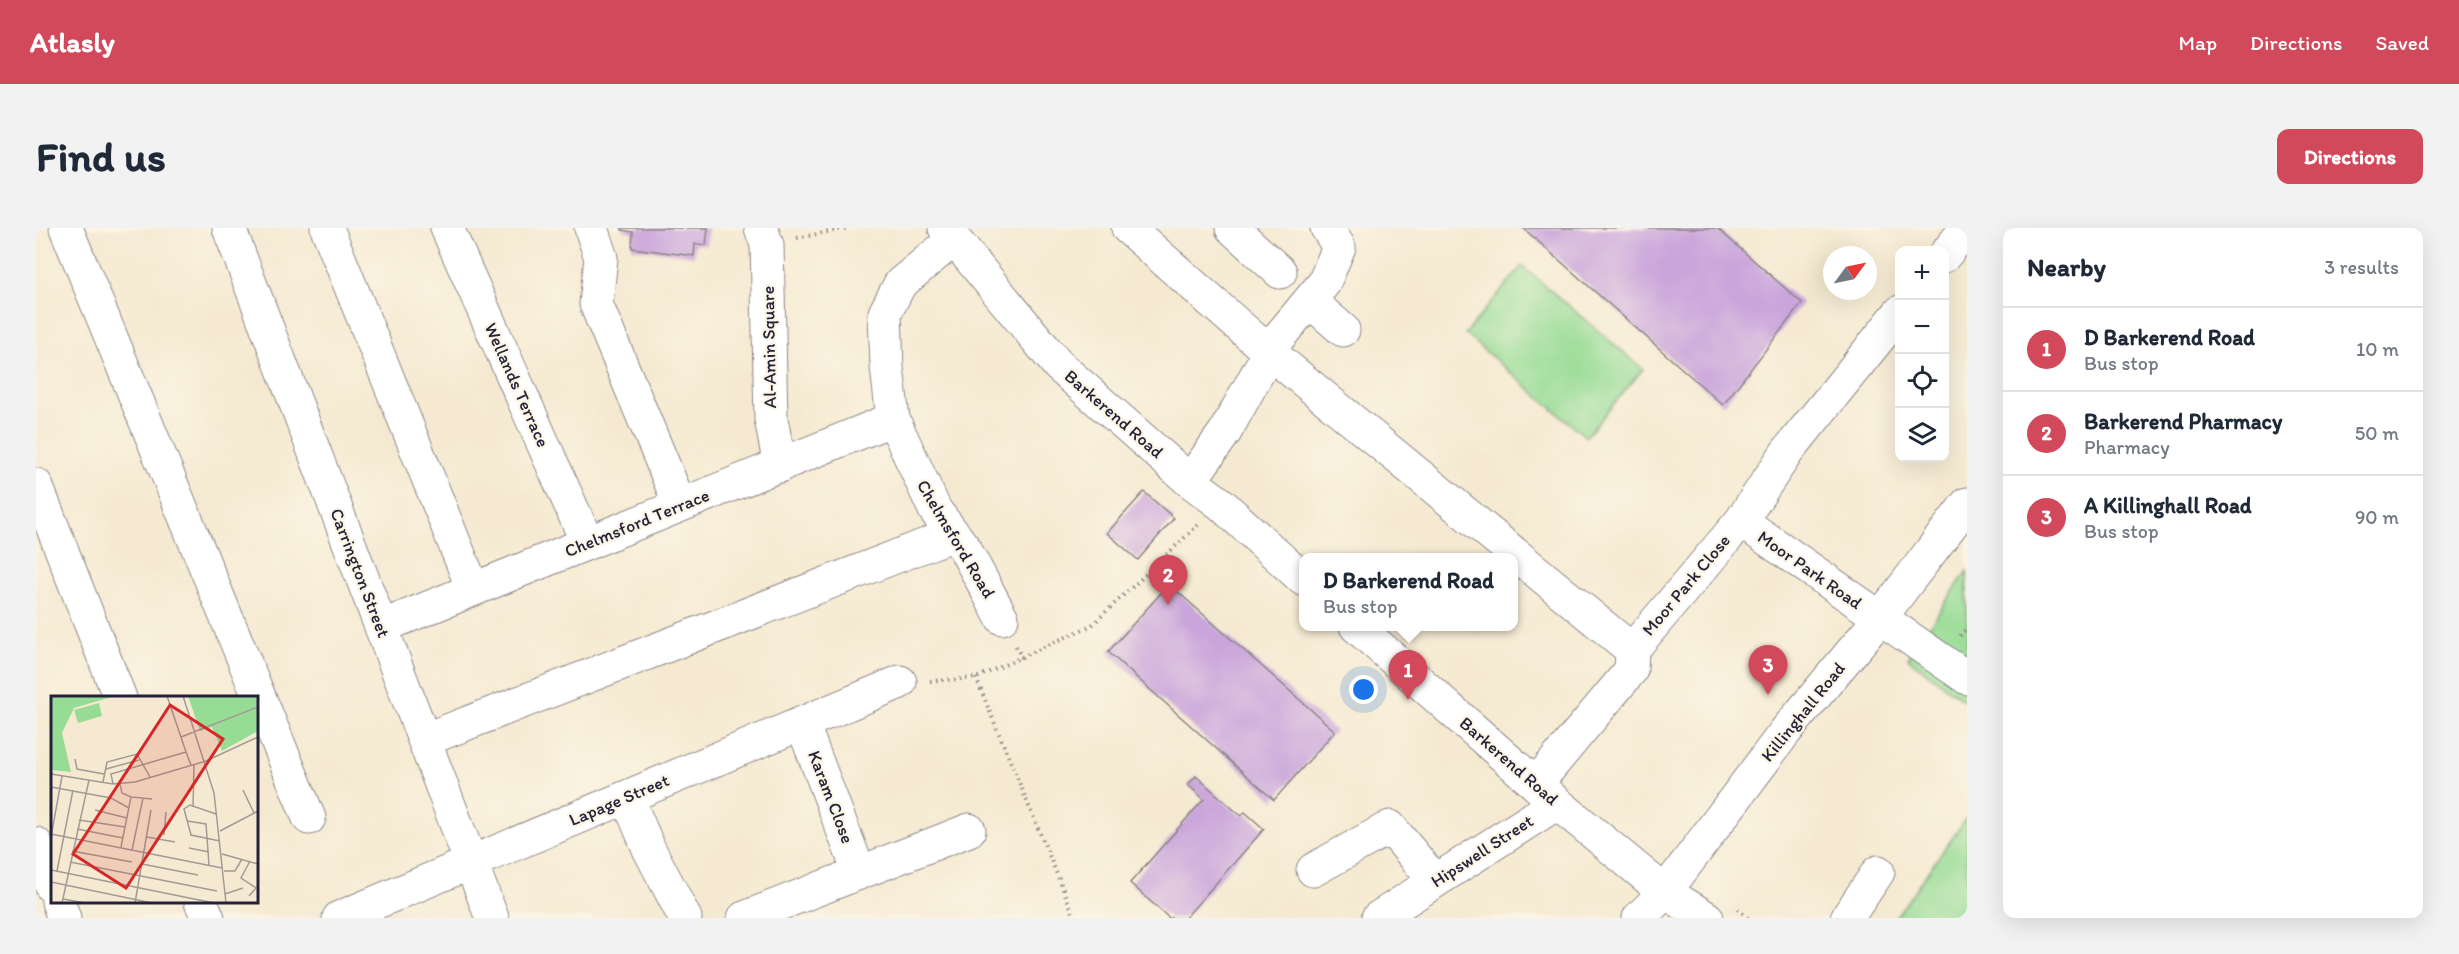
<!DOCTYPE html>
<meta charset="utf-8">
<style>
:root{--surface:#fff;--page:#f2f2f3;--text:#1f2937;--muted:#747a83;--line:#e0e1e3;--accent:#d1495b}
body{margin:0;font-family:Itim,sans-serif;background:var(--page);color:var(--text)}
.controls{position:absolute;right:18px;top:18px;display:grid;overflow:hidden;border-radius:12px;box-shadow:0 6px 24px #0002}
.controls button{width:54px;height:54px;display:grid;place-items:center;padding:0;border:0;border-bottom:2px solid var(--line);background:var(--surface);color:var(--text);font:30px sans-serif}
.compass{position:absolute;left:1787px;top:18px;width:54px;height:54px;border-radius:50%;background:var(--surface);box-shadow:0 6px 24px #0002;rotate:57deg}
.you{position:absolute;left:1328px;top:462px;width:21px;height:21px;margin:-15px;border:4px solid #fff;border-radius:50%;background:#1a73e8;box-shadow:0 0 0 9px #1a73e833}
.badge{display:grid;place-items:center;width:39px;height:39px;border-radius:50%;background:var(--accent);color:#fff;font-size:20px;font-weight:700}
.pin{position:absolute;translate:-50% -50px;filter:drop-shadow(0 2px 3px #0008)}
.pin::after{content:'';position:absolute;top:32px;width:21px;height:18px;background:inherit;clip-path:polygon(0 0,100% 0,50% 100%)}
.popup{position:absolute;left:1263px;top:325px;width:219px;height:78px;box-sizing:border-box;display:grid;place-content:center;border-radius:12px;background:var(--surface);filter:drop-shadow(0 2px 4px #0005);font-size:20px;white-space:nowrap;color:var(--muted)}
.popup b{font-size:22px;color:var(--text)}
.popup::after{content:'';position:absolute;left:50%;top:100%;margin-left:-12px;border:12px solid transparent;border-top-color:var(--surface)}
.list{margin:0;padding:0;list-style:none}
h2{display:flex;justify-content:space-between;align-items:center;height:78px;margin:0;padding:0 24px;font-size:26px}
h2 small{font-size:20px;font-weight:400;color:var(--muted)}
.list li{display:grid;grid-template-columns:39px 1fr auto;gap:18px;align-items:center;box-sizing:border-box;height:84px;padding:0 24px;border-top:2px solid var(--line)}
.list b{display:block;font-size:22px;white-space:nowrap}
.list p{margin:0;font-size:20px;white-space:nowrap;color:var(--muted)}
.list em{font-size:20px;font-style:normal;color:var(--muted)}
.icon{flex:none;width:33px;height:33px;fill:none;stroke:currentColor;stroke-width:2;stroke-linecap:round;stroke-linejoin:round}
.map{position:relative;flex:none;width:1931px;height:690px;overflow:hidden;border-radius:12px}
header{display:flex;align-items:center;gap:36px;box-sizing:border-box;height:84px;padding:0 30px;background:var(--accent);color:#fff}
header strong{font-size:28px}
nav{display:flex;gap:33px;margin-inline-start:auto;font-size:21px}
.intro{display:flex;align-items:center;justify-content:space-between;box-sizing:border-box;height:144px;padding:0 36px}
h1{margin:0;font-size:42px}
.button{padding:15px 27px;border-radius:12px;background:var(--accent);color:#fff;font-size:21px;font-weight:700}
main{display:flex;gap:36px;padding:0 36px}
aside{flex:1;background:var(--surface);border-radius:12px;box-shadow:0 6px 24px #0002}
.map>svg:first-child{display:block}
.park{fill:#97dc95;stroke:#5c7f68;stroke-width:1.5}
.building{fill:#caa5db}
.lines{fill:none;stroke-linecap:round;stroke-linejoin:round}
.minor-casing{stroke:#8c8686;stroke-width:35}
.major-casing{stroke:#8c8686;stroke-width:35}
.highway-casing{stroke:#8c8686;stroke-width:35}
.path{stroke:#8c8686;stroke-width:4;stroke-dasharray:1.5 4.5;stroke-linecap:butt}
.minor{stroke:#fff;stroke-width:33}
.major{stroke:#fff;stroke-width:33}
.highway{stroke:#fff;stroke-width:33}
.labels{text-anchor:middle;stroke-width:4.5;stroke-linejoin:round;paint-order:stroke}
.street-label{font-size:18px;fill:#22223b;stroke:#fcf5e5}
.inset-road{fill:none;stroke:#a19a95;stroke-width:1.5}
.view{fill:#d62828;fill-opacity:0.15;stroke:#d62828;stroke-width:3}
.inset-edge{fill:none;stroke:#22223b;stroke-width:3}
</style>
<header>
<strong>Atlasly</strong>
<nav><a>Map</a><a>Directions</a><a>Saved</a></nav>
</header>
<div class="intro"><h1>Find us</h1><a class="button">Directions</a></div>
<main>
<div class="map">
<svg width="1931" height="690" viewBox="0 0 1931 690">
<rect width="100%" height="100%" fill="#fcf5e5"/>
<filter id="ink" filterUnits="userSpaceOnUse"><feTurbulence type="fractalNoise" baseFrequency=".0167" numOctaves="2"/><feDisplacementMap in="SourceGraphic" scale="12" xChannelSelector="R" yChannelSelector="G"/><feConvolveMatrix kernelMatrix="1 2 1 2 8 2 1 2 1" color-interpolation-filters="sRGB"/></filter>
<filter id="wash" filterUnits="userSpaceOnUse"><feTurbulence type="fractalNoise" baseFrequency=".008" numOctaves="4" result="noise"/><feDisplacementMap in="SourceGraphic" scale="24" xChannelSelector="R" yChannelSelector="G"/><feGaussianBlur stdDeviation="1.35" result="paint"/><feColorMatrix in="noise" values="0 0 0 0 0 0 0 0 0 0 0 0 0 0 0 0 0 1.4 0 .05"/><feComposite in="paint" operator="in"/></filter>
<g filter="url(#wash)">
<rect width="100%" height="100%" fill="#f5ead1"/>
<!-- park -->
<path class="park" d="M1486,38L1607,141L1550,209L1429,106Z
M1931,343V475L1872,430Z
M1931,589V690H1859Z"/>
<g id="blocks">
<!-- building -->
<path class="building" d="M586,0H672L670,17L659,16L658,28L596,20L597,4L586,2Z
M1487,0H1681L1766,75L1687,177Z
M1108,264L1138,290L1102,332L1071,305Z
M1133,356L1299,503L1238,572L1072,424Z
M1160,548L1205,588L1209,584L1228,601L1149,690H1133L1094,655L1168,571L1152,557Z"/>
</g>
</g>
<g filter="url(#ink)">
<use href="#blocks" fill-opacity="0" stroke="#8c8686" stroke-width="1.5"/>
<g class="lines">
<defs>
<path id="minor" d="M30,0L273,590
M193,0L456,690
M291,0L437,361
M411,0L551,314
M555,0L565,30L560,76L644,277
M725,0L731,17L735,191L744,238
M1092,0L1233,124L1596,422L1595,442L1500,556
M1196,0L1244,44
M917,12L864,56L849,85L851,139L857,191L899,282L929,321L966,390
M1908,28L1931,0
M1274,73L1307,102
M1154,253L1189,204L1238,115L1288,55L1303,19L1291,0
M0,257L84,470
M1705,293L1931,450
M345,399L857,191
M1596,422L1705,293L1751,224L1864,84
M766,495L823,644
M388,512L918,306
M591,569L613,621L649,690
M0,616L16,659
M1277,642L1354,599L1399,653
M22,674L28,690
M165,674L172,690
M303,690L864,454
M708,690L933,602
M1342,690L1521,575
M1811,690L1842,644"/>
<path id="major" d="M909,0L1022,137L1154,253L1185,276L1267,351
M1320,398L1521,575L1629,664L1671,690"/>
<path id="highway" d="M1603,690L1629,664L1749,504L1844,390L1931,276"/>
</defs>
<!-- minor casing -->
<use href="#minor" class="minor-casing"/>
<!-- major casing -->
<use href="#major" class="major-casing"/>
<!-- highway casing -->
<use href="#highway" class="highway-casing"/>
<!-- path -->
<path class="path" d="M761,10L812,0
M1924,408L1931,400
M980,418L986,431
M940,450L1039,690
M894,453L940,450L1056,397L1162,297
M1702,681L1712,690"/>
<!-- minor -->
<use href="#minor" class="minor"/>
<!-- major -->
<use href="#major" class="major"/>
<!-- highway -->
<use href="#highway" class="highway"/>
</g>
</g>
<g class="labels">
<!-- street labels -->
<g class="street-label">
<text transform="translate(733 119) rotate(-91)" y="6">Al-Amin Square</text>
<text transform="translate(481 157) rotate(66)" y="6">Wellands Terrace</text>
<text transform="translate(1078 186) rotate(41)" y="6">Barkerend Road</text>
<text transform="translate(601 295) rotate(-22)" y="6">Chelmsford Terrace</text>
<text transform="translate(920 311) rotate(59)" y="6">Chelmsford Road</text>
<text transform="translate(1774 342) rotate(35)" y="6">Moor Park Road</text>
<text transform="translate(324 345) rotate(69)" y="6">Carrington Street</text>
<text transform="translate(1650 357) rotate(-50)" y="6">Moor Park Close</text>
<text transform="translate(1767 484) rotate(-51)" y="6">Killinghall Road</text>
<text transform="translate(1473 533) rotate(41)" y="6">Barkerend Road</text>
<text transform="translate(795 569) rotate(69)" y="6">Karam Close</text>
<text transform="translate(583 572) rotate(-23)" y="6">Lapage Street</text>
<text transform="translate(1446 623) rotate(-33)" y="6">Hipswell Street</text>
</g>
</g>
<!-- overview -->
<g transform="translate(15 468)">
<rect width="207" height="207" fill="#f5ead1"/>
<path d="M0,0H64L23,12L11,37L20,76L0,74ZM137,0H207V35L171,55L161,31L149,35ZM48,7L51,20L27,27L23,14Z" fill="#97dc95"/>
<path class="inset-road" d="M116,0L135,56M132,0L163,97L175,207M130,41L207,11M24,63L26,73L53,78M55,73L88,64M0,78L62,88L84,86L155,65L207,41M52,86L56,66L86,58L99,81M62,88L60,78L135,56L140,69M69,88L71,97L80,101L101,103M0,91L60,102L78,112M192,94L203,117M142,111L143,69M44,114L76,122M165,118L139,109L133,113L140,139L169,145M28,124L74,131M136,125L155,128L158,169M26,133L72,142M169,135L207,115M0,138L171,172M113,139L115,116M0,141L11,80M96,141L124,146M70,151L80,101M138,152L158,156M81,154L92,102M21,155L81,166M171,158L207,168M19,166L166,195M91,168L147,179M0,174L163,207M6,175L22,94M173,175H184L191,163M0,186L101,207M174,198L192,192M198,200L205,192L190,182L199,165M12,203L34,207M11,207L38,84M84,207L100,114"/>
<path class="view" d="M119,9L172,43L75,192L22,158Z"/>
<rect width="207" height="207" class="inset-edge"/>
</g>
</svg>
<div class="controls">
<button>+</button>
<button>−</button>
<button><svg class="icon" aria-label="locate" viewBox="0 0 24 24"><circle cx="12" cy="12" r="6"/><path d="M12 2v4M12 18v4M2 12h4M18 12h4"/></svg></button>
<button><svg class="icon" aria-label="layers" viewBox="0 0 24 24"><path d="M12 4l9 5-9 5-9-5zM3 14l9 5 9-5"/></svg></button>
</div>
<svg class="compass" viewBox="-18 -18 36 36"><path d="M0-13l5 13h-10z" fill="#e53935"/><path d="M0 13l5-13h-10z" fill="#747a83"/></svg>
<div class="you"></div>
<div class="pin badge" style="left:1372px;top:472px">1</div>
<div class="popup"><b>D Barkerend Road</b>Bus stop</div>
<div class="pin badge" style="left:1132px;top:377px">2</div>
<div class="pin badge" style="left:1732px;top:467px">3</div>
</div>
<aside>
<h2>Nearby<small>3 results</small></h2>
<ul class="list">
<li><span class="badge">1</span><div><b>D Barkerend Road</b><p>Bus stop</p></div><em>10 m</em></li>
<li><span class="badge">2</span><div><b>Barkerend Pharmacy</b><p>Pharmacy</p></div><em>50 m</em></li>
<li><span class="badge">3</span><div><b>A Killinghall Road</b><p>Bus stop</p></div><em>90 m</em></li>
</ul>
</aside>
</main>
